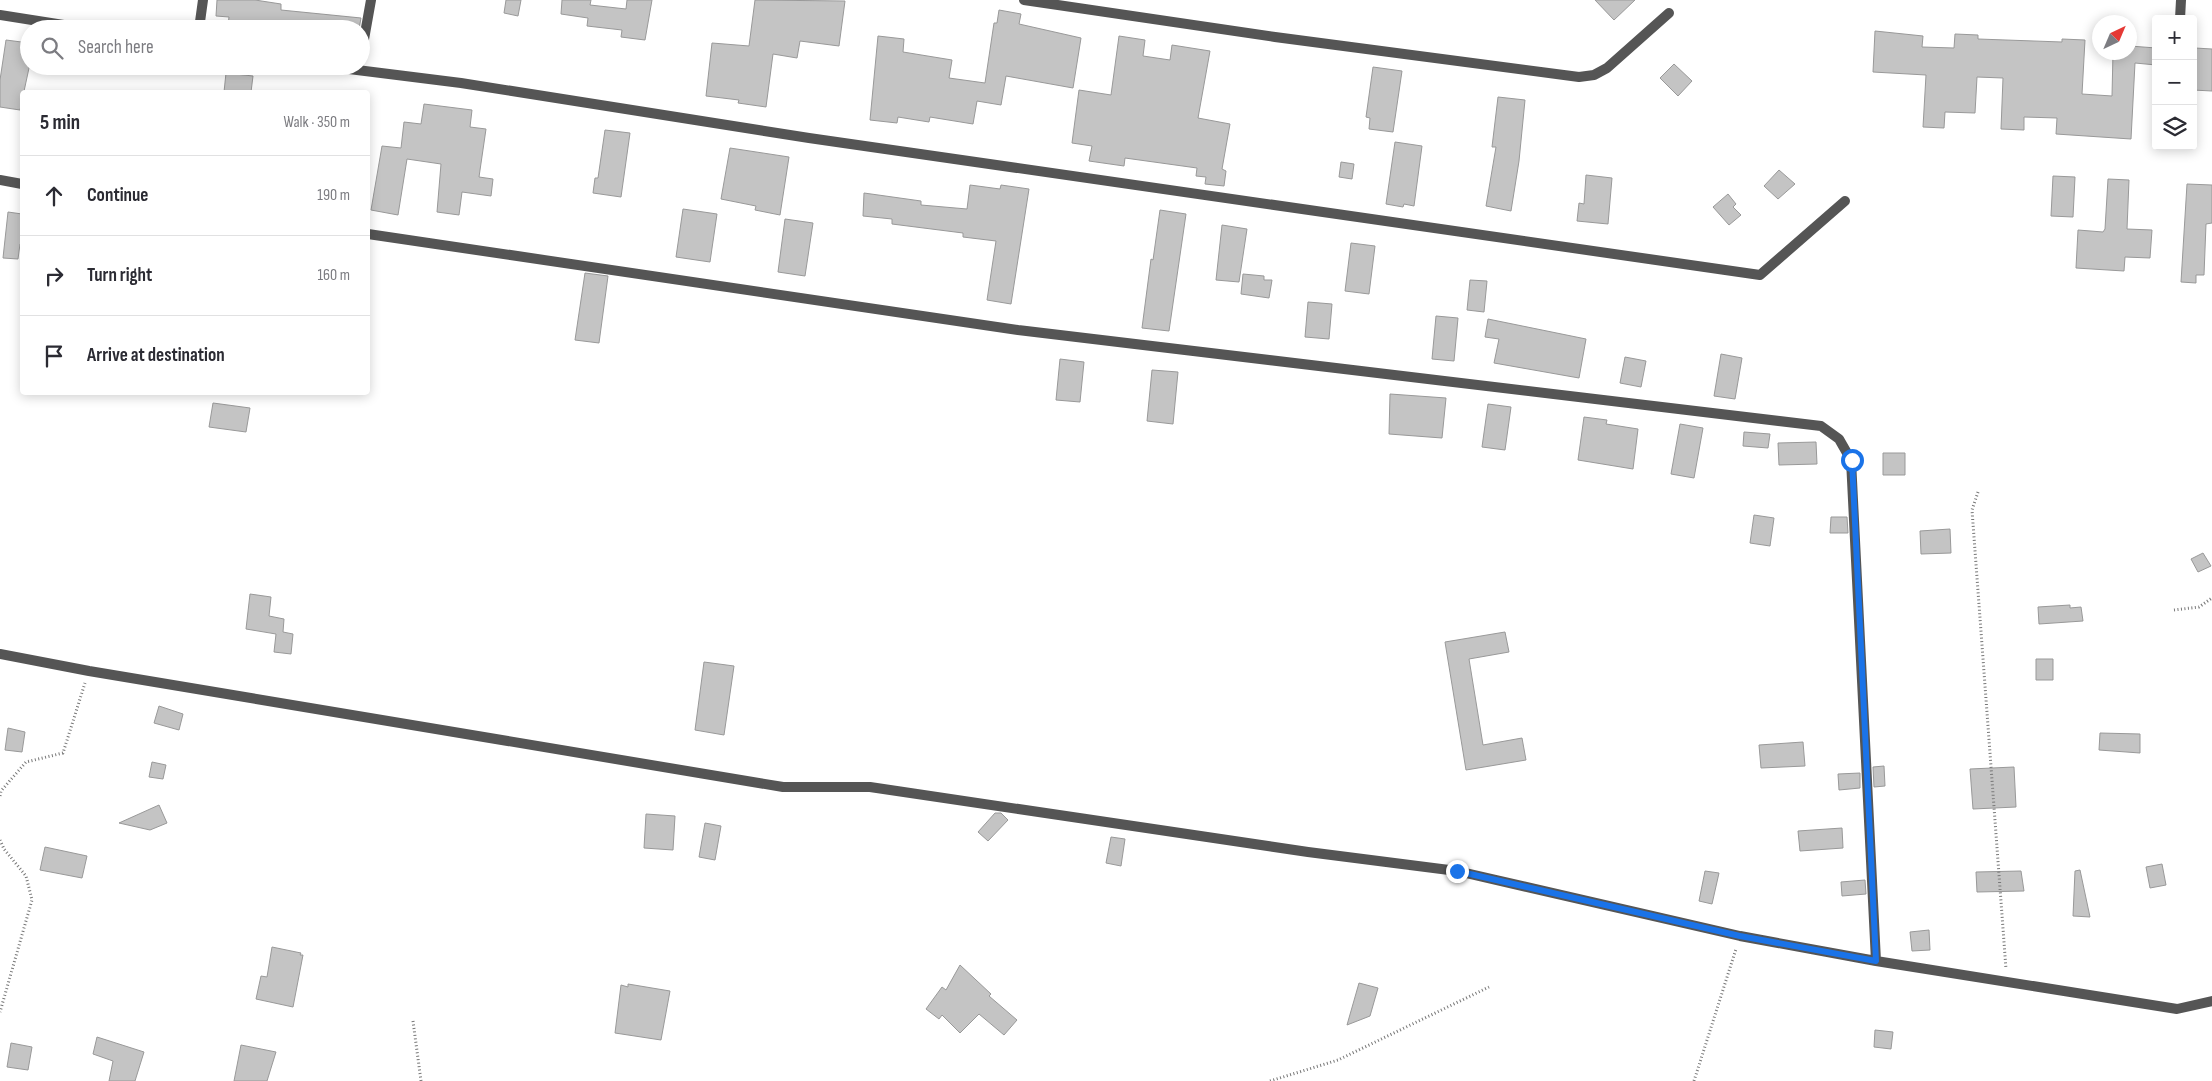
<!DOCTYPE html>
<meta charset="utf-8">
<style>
:root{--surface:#fff;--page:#f7f7f7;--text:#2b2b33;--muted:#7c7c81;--line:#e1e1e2}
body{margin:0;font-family:"Sofia Sans Condensed",sans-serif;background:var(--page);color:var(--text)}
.controls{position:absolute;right:15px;top:15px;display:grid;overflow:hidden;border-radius:5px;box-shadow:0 2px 12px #0003}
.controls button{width:45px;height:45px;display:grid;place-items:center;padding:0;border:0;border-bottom:1px solid var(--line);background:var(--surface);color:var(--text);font:25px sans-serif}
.compass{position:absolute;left:2092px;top:15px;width:45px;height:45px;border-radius:50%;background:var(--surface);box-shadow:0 2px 12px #0003;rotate:44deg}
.stop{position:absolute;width:15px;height:15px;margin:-11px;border:4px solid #1a73e8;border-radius:50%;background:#fff}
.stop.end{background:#1a73e8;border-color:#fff;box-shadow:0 1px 5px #0008}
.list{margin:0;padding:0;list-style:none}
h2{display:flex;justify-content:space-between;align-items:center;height:65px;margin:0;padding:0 20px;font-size:21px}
h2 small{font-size:16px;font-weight:400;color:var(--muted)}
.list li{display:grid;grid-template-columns:32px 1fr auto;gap:15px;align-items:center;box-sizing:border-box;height:80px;padding:0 20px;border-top:1px solid var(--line)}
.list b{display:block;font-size:19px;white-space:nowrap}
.list em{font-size:16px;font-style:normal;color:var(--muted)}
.icon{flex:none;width:28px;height:28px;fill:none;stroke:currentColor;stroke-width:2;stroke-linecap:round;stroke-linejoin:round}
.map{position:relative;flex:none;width:2212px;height:1081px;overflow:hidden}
.search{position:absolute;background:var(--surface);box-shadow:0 2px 12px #0003;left:20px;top:20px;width:350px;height:55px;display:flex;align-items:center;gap:12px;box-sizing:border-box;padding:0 18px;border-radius:28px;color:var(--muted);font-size:19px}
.panel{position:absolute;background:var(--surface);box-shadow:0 2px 12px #0003;left:20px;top:90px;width:350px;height:305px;border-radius:5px}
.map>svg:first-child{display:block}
.building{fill:#c4c4c4;stroke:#999}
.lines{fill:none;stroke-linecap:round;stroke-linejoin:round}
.path{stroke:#777;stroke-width:3;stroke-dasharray:1 2.5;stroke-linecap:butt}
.street{stroke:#555;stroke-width:10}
.route{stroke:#1a73e8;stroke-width:6}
</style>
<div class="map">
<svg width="2212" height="1081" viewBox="0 0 2212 1081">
<rect width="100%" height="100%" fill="#fff"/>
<!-- building -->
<path class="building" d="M217,0H255L281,4V10L361,18L359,29H254L228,25L229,17L216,16Z
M506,0H521L518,16L504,13Z
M562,0H591L590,5L626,9L627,0H652L645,40L621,37L622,30L587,26L588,18L561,14Z
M755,0L845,1L839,46L800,41L797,58L773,54L766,107L738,103L739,100L706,96L712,43L749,46Z
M1595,0H1635L1614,20Z
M999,10L1021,14L1019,24L1081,38L1073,88L1006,76L1001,105L977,101L973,124L930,117L929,122L898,117L897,123L870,120L878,36L904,39L903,52L952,60L949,78L985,83L994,23H997Z
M1875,31L1923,36L1922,47L1954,48L1955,34L1978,35V39L2062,42V39L2085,40L2082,94L2112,96L2113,52H2130V46L2156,48V65L2135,63L2131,139L2056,134L2057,118L2024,117V130L2001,129L2003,78L1977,77L1975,113L1945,112L1944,128L1923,127L1926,75L1873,72Z
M1119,36L1145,40L1143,56L1170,60L1172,45L1210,51L1198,118L1230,124L1222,169L1226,171L1224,186L1205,184L1206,177L1196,176L1197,168L1125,158L1124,166L1089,161L1092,146L1072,143L1079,90L1111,95Z
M6,40L29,43V68L20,110L0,107V80Z
M2195,48L2212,49V91L2193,90Z
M1674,64L1692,81L1678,96L1660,78Z
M1373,67L1402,71L1393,132L1369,129L1370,118L1366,117Z
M226,73L253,76L251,92H224Z
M1498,97L1525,100L1519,161L1511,211L1486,206L1496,147H1492Z
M424,104L472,110L470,127L486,129L479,177L493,179L491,196L462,192L459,215L437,212L441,164L407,159L398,215L371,210L382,146L401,148L404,122L421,124Z
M605,130L630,133L621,197L593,193L595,178H598Z
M1395,142L1422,146L1414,206L1404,204L1403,207L1386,204Z
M730,148L789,157L780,215L755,210L756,206L721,199Z
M1341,162L1354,164L1352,179L1339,177Z
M1779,170L1795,184L1778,199L1764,186Z
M1586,175L1612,178L1608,224L1577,221L1579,203L1584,204Z
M2053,176L2075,177L2073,217L2051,216Z
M2108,179L2129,180L2127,229L2152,230L2150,258L2125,257L2124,271L2076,268L2078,230L2103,232L2105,229Z
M2187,184L2212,185V223L2206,224L2204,275H2196V283L2181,282Z
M970,185L1000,189L1001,185L1029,189L1011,304L987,300L996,241L963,237V233L892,224V219L863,216L864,193L921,201V205L967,209Z
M1728,194L1736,204L1733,207L1741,215L1729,225L1713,207Z
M683,209L717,214L710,262L676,257Z
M1160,210L1186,214L1169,331L1142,328L1151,259L1153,260Z
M8,212L22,214V245L20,244L18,259L3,258Z
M785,219L813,223L805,276L778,272Z
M1222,225L1247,229L1239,282L1216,280Z
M1351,243L1375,246L1369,294L1345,291Z
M585,273L608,276L599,343L575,340Z
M1243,274L1264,276V280H1272L1269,298L1241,294Z
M1470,280L1487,281L1484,312L1467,310Z
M1308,302L1332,304L1329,339L1305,337Z
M1436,316L1458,318L1454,361L1432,359Z
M1488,319L1586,339L1579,378L1494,363L1499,339L1485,337Z
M1721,354L1742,358L1735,399L1714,396Z
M1625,357L1646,361L1641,387L1620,383Z
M1060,359L1084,362L1080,402L1056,400Z
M1152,370L1178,372L1173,424L1147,421Z
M1390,394L1446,398L1442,438L1389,434Z
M213,403L250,408L246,432L209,427Z
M1488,404L1511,407L1505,450L1482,447Z
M1584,417L1607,420L1606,424L1638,429L1633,469L1578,460Z
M1680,424L1703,428L1694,478L1671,474Z
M1744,432L1770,434L1768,448L1743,446Z
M1816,442L1817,464L1779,465L1778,443Z
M1883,453H1905V475H1883Z
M1754,515L1774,518L1770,546L1750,543Z
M1831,517H1847L1848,533H1830Z
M1950,529L1951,553L1921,554L1920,531Z
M2203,553L2211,566L2198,572L2191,559Z
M250,594L271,597L269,616L284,619L283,632L293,634L291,654L274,652L276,634L246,629Z
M2070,605V608L2081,607L2083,621L2039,624L2038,607Z
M1505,632L1509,652L1469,659L1483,745L1522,738L1526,760L1466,770L1445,642Z
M2036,659H2053V680H2036Z
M704,662L734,666L724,735L695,730Z
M159,706L183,714L179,730L154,723Z
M8,728L25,732L22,752L5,750Z
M2100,733L2140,734V753L2099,750Z
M1803,742L1805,766L1761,768L1759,745Z
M152,762L166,765L163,779L149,777Z
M1884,766L1885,786L1874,787L1873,767Z
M2014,767L2016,807L1973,809L1970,769Z
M1860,773V788L1839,790L1838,774Z
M159,805L167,823L150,830L119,823Z
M995,813H1001L1008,820L988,841L978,832Z
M646,814L675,816L673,850L644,848Z
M705,823L721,826L715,860L699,857Z
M1842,828L1843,848L1800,851L1798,831Z
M1111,837L1125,839L1121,866L1106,863Z
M45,847L87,856L82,878L40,870Z
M2162,864L2166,885L2150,888L2146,867Z
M2080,870L2090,917L2073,916L2075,871Z
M1705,871L1719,873L1712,904L1699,901Z
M2021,871L2024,891L1977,892L1976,872Z
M1865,880L1866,894L1842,896L1841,882Z
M1929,930L1930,950L1912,951L1910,932Z
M272,947L301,953L300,955H303L293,1007L256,999L261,976L267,977Z
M960,965L991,994L989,996L1017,1020L1004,1035L979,1014L960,1033L942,1015L939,1019L926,1009L942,987L946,990Z
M1359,983L1378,988L1370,1016L1347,1025Z
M628,984L670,991L661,1040L615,1033L621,985L628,987Z
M1875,1030L1893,1032L1891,1049L1874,1047Z
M97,1037L144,1052L135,1081H109L113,1061L93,1054Z
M11,1043L32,1047L28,1070L7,1067Z
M241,1045L276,1052L267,1081H234Z"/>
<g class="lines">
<!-- path -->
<path class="path" d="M1978,492L1972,510L2006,969
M2174,610L2199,607L2212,598
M0,796L1,791L26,762L63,753L85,683
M0,840L4,849L26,876L32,900L0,1012
M413,1021L421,1081
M1270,1081L1338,1060L1489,987
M1694,1081L1736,949"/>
<!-- street -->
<path class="street" d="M1024,0L1275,37L1579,77L1594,75L1607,68L1669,13
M0,15L89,29
M2180,19L2181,0
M199,29L203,0
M361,56L371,0
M325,66L461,83L809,138L1760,275L1845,201
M0,180L22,184
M368,234L1018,330L1821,426L1839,439L1851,460L1876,961
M0,654L89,671L783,787H870L1308,852L1457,871L1740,936L1876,961L2177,1009L2212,1001"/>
</g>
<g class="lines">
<!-- route -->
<path class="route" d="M1457,871L1740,936L1876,961L1852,460"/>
</g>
</svg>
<div class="controls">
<button>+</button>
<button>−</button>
<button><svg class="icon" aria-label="layers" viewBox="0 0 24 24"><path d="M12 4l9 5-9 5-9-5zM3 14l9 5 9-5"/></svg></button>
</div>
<svg class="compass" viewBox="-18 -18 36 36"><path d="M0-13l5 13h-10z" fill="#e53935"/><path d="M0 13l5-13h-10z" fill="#7c7c81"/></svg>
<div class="stop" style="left:1852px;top:460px"></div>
<div class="stop end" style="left:1457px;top:871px"></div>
<div class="search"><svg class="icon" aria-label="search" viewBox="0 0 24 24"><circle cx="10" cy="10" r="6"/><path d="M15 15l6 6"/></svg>Search here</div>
<section class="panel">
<h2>5 min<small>Walk · 350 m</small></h2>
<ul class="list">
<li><svg class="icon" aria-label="ahead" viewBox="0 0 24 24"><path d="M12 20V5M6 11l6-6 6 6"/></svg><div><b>Continue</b></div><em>190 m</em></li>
<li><svg class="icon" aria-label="right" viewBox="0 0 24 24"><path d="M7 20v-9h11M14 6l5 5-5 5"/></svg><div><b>Turn right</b></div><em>160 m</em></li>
<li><svg class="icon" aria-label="arrive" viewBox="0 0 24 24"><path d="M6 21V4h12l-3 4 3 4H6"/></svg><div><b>Arrive at destination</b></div></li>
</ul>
</section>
</div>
